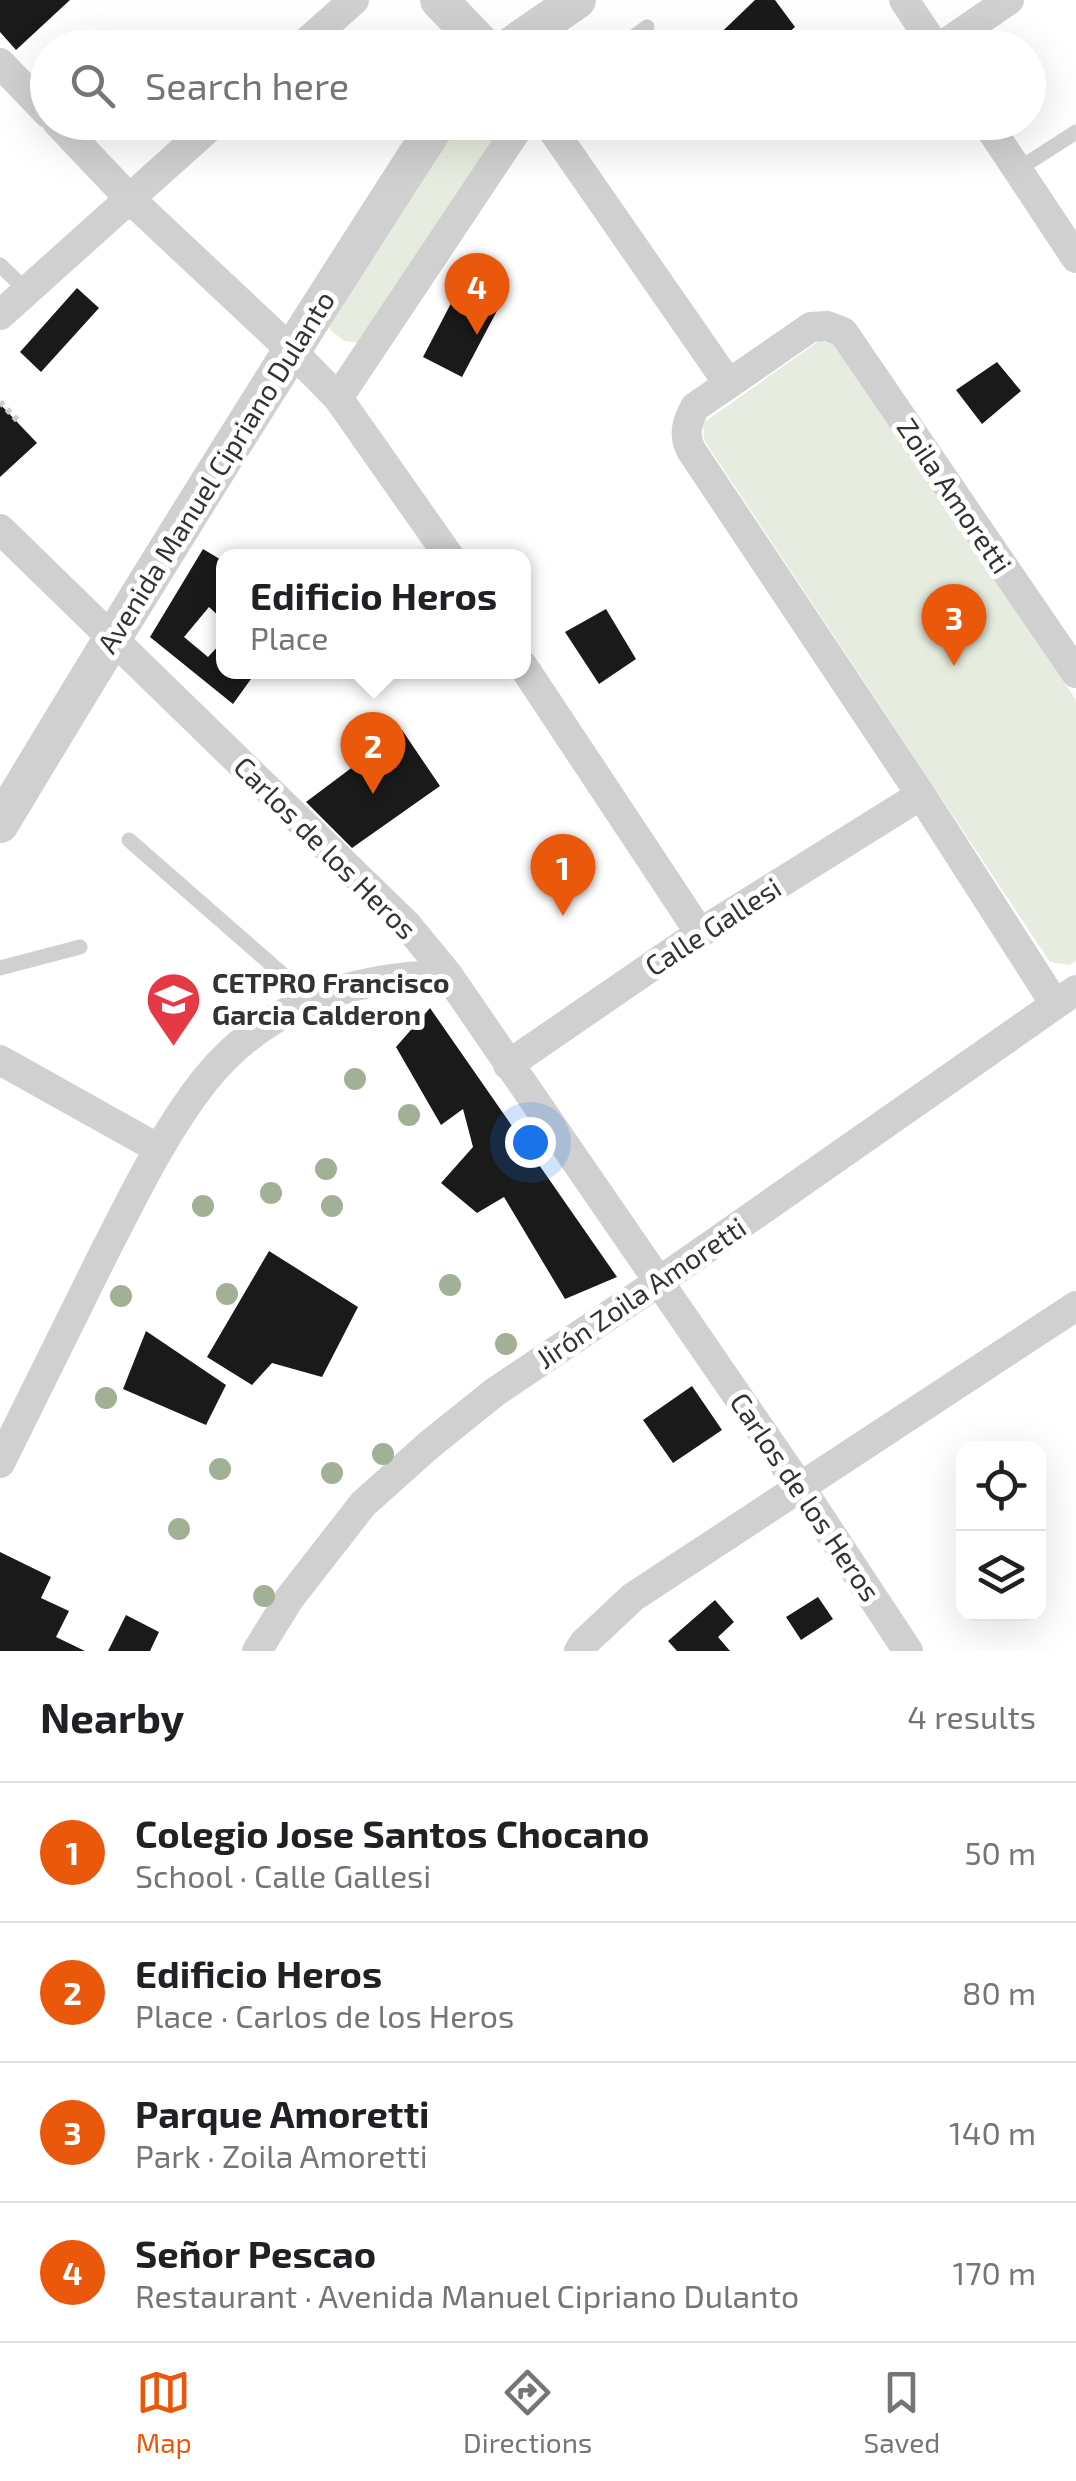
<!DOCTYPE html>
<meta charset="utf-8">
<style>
:root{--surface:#fff;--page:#f2f2f2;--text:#202124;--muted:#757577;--line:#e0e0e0;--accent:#ea580c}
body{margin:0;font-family:"Exo 2",sans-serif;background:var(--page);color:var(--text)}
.controls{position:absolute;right:30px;bottom:30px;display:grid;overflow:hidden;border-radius:20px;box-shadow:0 10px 40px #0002}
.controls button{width:90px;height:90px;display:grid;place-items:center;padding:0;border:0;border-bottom:2px solid var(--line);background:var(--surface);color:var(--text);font:50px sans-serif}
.you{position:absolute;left:530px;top:1142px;width:35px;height:35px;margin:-25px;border:8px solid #fff;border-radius:50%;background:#1a73e8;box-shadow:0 0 0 15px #1a73e833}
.badge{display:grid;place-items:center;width:65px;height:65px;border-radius:50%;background:var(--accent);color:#fff;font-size:32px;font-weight:700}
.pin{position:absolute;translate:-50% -82px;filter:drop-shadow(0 2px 5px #0008)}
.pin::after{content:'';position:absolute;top:52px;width:35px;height:30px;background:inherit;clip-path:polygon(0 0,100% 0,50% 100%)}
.popup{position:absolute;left:216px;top:549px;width:315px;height:130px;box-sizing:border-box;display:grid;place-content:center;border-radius:20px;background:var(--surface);filter:drop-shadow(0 2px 8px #0005);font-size:32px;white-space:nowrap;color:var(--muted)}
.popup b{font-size:38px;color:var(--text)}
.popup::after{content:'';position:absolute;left:50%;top:100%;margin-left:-20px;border:20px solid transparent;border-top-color:var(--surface)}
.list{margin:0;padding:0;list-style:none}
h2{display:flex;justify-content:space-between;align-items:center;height:130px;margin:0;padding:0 40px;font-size:42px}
h2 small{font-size:32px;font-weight:400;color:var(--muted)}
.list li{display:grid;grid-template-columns:65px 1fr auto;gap:30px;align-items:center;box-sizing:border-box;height:140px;padding:0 40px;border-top:2px solid var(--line)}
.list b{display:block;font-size:38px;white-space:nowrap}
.list p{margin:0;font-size:32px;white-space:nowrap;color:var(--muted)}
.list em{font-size:32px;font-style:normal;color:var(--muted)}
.icon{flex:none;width:55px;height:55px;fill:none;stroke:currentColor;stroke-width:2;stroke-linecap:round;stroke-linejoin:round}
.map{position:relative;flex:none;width:1076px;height:1651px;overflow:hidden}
.search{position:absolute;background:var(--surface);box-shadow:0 10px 40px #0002;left:30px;right:30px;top:30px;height:110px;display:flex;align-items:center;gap:25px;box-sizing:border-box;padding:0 35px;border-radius:55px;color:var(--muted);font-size:38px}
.sheet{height:690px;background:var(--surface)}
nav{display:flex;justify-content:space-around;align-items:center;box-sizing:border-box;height:140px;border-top:2px solid var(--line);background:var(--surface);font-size:28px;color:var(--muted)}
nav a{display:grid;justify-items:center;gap:5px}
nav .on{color:var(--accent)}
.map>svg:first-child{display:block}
.green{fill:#e6ecdf}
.building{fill:#1a1a1a}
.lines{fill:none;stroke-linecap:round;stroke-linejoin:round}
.path{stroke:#cdcdcd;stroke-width:6;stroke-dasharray:5 5;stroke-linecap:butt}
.service{stroke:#d0d0d0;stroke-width:15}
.minor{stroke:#d0d0d0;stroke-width:30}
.tertiary{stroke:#d0d0d0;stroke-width:38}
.tree{fill:#a2b095}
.labels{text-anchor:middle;stroke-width:10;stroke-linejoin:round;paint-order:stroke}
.street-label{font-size:28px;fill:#333;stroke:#fff}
.poi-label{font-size:28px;font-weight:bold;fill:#333;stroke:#fff;text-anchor:start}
</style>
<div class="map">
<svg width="1076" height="1651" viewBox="0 0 1076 1651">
<rect width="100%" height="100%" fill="#fff"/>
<!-- green -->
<path class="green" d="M452,123H501V128L360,343L345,341L331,331L328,318Z
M819,341L837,344L1076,700V961L1070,965L1050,962L704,440L703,423Z"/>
<!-- building -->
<path class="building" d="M0,0H70L16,50L0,32Z
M755,0H775L795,27L771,48H705Z
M616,122H647L625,140Z
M460,286L499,307L462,377L423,357Z
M77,288L99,308L41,372L20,352Z
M997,362L1021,391L982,424L956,390Z
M0,404L37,443L0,477Z
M203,549L223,561V620L209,607L184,637L208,657L223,641V672H256L233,704L150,637Z
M606,609L636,659L599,684L565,632Z
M402,730L440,786L352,848L306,802Z
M430,1008L617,1277L565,1299L504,1197L477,1213L441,1183L473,1147L463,1109L441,1125L396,1047Z
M269,1251L358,1307L322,1377L272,1363L252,1385L207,1357Z
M146,1331L226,1385L206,1425L123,1389Z
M692,1386L722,1430L673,1463L643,1420Z
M0,1552L51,1577L41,1598L69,1611L56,1637L85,1651H0Z
M818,1597L833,1619L801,1640L786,1617Z
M715,1600L734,1622L718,1637L730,1651H677L668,1641Z
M126,1615L159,1632L150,1651H108Z"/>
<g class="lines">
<!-- path -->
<path class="path" d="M0,402L18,421"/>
<!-- service -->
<path class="service" d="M618,48L647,27
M1017,170L1076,132
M0,265L27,291
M129,840L312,1000
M0,968L80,947"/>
<!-- minor -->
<path class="minor" d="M904,0L936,48
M300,48L354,0
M939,48L1009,0
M0,63L48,113
M57,122L129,198L291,350L338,398L449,556
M547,122L728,383
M986,122L1076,258
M0,315L215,122
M338,398L522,122
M0,529L407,925L448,975L800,1487L908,1651
M523,666L700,933
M1055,1004L921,795L691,450C683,434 687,422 695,407L811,327L827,326L843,332L1076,673
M0,1060L159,1149
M508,1065L700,933L921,795
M0,1463C35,1393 70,1322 105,1251C135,1193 164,1132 205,1080C266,1004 354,976 448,975
M257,1651L289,1599L363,1504L429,1445L495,1392L660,1281L1076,990
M579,1651L584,1643L633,1597L1076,1306"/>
<!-- tertiary -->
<path class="tertiary" d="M439,0L485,48
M508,48L577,0
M0,824C142,587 288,354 438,122"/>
</g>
<!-- trees -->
<g class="tree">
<circle cx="355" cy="1079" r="11"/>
<circle cx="409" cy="1115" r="11"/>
<circle cx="326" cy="1169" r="11"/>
<circle cx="271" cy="1193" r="11"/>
<circle cx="203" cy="1206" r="11"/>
<circle cx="332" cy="1206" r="11"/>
<circle cx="450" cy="1285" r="11"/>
<circle cx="227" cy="1294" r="11"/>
<circle cx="121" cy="1296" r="11"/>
<circle cx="506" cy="1344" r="11"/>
<circle cx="106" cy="1398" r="11"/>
<circle cx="383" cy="1454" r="11"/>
<circle cx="220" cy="1469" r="11"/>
<circle cx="332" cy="1473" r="11"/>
<circle cx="179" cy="1529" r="11"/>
<circle cx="264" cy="1596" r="11"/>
</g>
<!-- icons -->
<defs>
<symbol id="university-pin" viewBox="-11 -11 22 30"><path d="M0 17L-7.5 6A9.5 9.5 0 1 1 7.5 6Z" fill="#e63946" stroke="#fff"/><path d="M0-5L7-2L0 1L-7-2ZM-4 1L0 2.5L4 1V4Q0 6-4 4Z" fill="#fff"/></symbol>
</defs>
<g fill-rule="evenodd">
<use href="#university-pin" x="142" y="968" width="63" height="86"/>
</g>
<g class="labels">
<!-- street labels -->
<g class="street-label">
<text transform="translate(216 472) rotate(-58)" y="10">Avenida Manuel Cipriano Dulanto</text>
<text transform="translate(954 496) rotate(56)" y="10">Zoila Amoretti</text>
<text transform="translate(325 848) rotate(45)" y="10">Carlos de los Heros</text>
<text transform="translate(713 927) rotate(-33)" y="10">Calle Gallesi</text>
<text transform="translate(641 1293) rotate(-34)" y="10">Jirón Zoila Amoretti</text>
<text transform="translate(805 1497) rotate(56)" y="10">Carlos de los Heros</text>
</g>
<!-- poi labels -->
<g class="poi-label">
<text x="212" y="993">CETPRO Francisco<tspan x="212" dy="32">Garcia Calderon</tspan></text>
</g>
</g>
</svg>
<div class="controls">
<button><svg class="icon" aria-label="locate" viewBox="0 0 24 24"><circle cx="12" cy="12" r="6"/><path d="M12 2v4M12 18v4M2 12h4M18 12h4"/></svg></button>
<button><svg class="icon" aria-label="layers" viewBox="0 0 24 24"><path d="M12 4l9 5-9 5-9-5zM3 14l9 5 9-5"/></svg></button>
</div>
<div class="you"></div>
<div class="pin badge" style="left:563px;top:916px">1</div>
<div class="pin badge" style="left:373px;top:794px">2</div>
<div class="popup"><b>Edificio Heros</b>Place</div>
<div class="pin badge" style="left:954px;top:666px">3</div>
<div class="pin badge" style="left:477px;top:335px">4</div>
<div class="search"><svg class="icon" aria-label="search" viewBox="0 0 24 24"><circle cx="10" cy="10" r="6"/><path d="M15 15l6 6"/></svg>Search here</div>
</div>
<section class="sheet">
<h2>Nearby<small>4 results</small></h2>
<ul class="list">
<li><span class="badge">1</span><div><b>Colegio Jose Santos Chocano</b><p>School · Calle Gallesi</p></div><em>50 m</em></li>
<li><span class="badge">2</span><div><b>Edificio Heros</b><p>Place · Carlos de los Heros</p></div><em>80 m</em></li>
<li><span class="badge">3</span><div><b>Parque Amoretti</b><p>Park · Zoila Amoretti</p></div><em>140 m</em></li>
<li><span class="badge">4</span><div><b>Señor Pescao</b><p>Restaurant · Avenida Manuel Cipriano Dulanto</p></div><em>170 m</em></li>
</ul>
</section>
<nav>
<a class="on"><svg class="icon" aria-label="map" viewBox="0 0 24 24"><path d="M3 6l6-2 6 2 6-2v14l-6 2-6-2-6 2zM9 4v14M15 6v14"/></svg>Map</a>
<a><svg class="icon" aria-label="directions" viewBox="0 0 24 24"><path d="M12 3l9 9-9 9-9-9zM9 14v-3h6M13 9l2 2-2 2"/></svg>Directions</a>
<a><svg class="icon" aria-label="saved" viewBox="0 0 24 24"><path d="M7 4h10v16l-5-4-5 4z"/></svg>Saved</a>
</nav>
